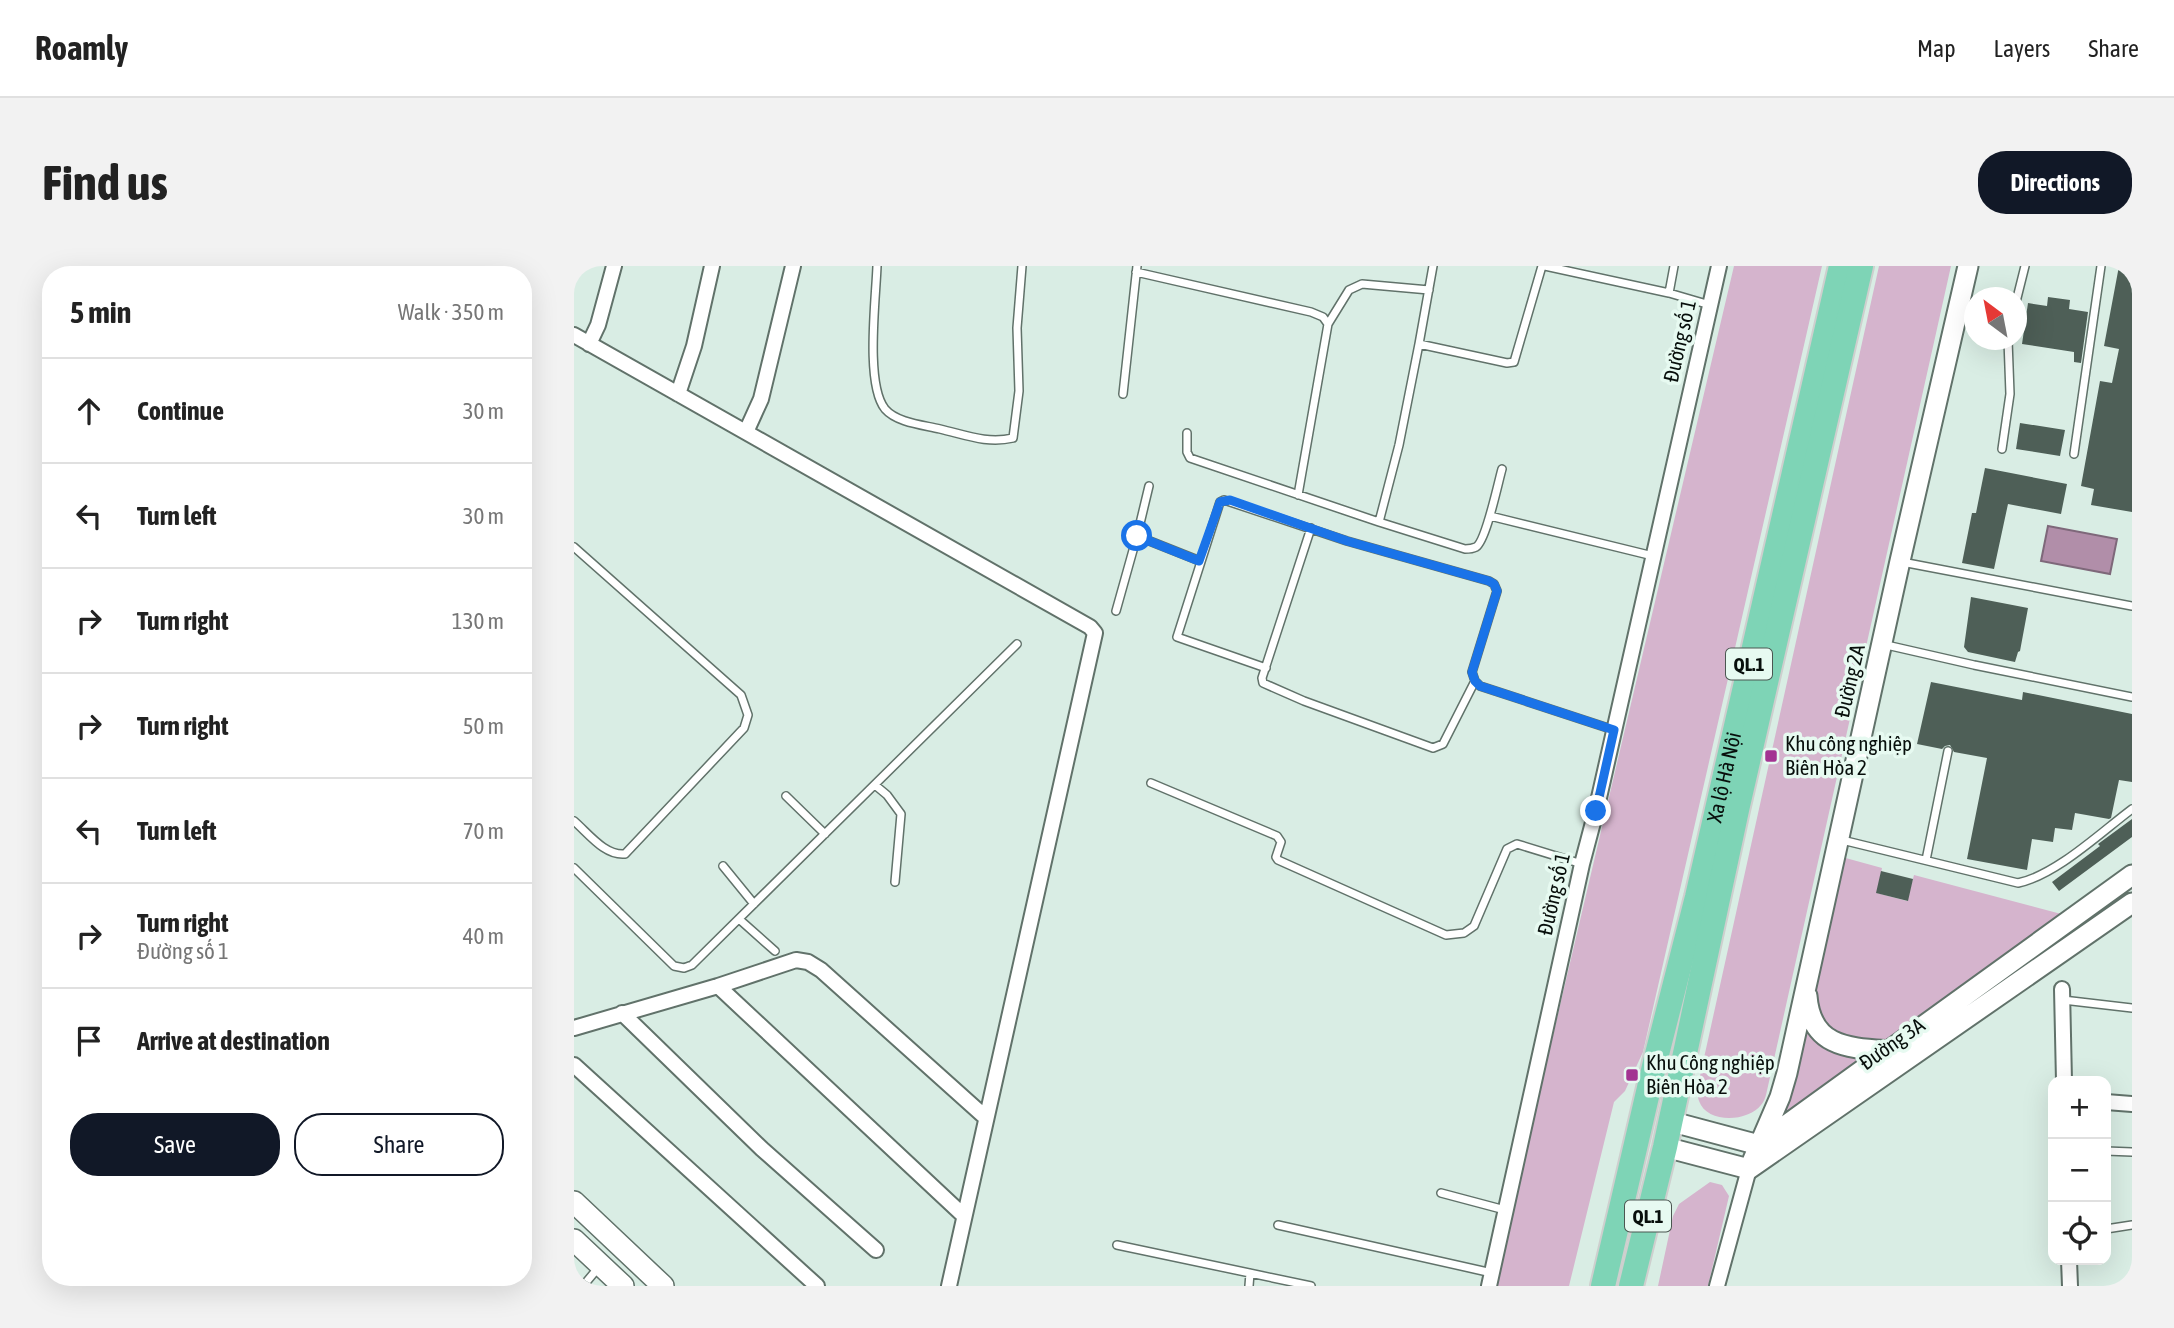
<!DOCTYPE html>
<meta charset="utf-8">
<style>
:root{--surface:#fff;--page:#f2f2f2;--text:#222;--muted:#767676;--line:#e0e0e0;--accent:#111827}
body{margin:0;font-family:"Asap Condensed",sans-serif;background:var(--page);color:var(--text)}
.controls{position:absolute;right:21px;bottom:21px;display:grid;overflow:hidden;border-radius:14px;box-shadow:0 7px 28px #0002}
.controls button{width:63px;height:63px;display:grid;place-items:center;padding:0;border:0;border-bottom:2px solid var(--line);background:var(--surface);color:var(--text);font:35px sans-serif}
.compass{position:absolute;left:1390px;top:21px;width:63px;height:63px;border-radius:50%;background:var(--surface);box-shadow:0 7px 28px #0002;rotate:328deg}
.stop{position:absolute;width:21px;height:21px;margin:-16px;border:5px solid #1a73e8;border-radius:50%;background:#fff}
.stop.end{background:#1a73e8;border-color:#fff;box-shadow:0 2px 7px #0008}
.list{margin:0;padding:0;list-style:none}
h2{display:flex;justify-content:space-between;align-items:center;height:91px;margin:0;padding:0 28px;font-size:30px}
h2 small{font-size:23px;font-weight:400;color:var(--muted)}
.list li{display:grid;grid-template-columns:46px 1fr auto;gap:21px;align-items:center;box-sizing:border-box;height:105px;padding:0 28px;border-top:2px solid var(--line)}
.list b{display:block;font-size:26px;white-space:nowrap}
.list p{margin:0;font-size:23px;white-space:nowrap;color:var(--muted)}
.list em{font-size:23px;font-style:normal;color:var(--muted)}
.actions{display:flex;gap:14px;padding:21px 28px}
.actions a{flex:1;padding:16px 0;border:2px solid var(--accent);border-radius:28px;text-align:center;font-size:24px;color:var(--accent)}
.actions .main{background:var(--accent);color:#fff}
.icon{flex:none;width:38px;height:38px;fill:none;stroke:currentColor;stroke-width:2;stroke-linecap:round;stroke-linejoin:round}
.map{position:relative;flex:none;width:1558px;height:1020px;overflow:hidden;border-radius:28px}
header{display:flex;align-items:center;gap:42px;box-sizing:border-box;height:98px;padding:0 35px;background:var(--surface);border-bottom:2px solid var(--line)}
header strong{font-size:33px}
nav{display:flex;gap:38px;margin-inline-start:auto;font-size:24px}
.intro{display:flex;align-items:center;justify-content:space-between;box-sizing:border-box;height:168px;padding:0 42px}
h1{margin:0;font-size:49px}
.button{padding:18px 32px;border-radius:28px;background:var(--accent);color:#fff;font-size:24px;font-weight:700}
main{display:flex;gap:42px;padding:0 42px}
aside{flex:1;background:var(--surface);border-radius:28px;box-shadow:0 7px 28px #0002}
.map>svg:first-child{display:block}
.green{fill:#d5b4cd}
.water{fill:#b18ea9;stroke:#7e687a;stroke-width:2}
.building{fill:#4e5f57}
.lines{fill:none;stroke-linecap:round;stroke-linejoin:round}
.service-casing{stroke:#61726a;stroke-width:10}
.minor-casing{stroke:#61726a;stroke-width:18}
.tertiary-casing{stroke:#61726a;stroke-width:23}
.secondary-casing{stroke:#61726a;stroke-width:24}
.trunk-casing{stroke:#cecfce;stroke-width:28}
.service{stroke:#fff;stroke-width:7}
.minor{stroke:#fff;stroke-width:14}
.tertiary{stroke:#fff;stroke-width:19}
.secondary{stroke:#fff;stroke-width:21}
.trunk{stroke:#7ed4b6;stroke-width:24}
.route{stroke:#1a73e8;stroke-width:9}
.poi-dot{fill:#a33492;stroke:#e7faf1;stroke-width:2.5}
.labels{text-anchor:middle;stroke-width:7;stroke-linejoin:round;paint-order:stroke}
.shield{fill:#e7faf1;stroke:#4b5651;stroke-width:2}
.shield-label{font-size:19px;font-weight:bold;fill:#080f0c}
.street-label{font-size:21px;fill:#080f0c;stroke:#e7faf1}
.poi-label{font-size:21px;fill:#080f0c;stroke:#e7faf1;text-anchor:start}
</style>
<header>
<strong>Roamly</strong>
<nav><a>Map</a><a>Layers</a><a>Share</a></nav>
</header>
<div class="intro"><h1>Find us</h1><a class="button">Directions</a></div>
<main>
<aside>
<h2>5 min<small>Walk · 350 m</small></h2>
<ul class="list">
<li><svg class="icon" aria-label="ahead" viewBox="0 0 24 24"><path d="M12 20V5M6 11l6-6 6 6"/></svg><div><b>Continue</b></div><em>30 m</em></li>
<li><svg class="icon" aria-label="left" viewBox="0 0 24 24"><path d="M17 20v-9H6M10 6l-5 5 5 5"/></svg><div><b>Turn left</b></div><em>30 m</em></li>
<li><svg class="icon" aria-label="right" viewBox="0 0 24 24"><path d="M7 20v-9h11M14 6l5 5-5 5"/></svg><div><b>Turn right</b></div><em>130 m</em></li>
<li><svg class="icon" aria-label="right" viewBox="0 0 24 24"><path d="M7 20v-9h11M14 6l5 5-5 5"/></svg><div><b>Turn right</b></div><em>50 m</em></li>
<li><svg class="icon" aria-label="left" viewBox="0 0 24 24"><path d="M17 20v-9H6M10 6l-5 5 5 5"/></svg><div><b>Turn left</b></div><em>70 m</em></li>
<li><svg class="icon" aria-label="right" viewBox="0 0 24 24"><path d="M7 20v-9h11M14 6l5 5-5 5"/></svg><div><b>Turn right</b><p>Đường số 1</p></div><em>40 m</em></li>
<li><svg class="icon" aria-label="arrive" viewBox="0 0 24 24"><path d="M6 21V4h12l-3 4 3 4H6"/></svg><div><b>Arrive at destination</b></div></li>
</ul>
<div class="actions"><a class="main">Save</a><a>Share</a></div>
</aside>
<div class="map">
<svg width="1558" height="1020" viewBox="0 0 1558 1020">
<rect width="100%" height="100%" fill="#d9ede4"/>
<!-- green -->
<path class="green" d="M1160,0H1248L1069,786L1051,825L1040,836L995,1020H920Z
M1305,0H1377L1192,829C1191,832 1190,836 1187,839C1174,856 1133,858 1125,835C1123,830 1124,824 1124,819Z
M1268,591L1308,602L1303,627L1333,635L1340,609L1491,649L1310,780L1280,778L1249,763L1238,726Z
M1232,754L1298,788L1205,854Z
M1136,916L1148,919L1155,930L1134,1020H1084L1099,950L1105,938Z"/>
<!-- water -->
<path class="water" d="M1474,260L1543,273L1536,308L1467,295Z"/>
<!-- building -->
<path class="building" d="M1545,0H1558V246L1517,239L1520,223L1507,220L1526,115L1538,117L1545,83L1530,80Z
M1474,31L1496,34L1495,43L1514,46L1507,97L1500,96V86L1448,78L1454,37L1473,40Z
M1446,157L1491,164L1486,190L1442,183Z
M1411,202L1493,218L1487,248L1434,238L1420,303L1388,297L1398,247H1402Z
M1397,331L1454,342L1446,385L1444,386L1441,396L1394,386L1390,381Z
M1357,416L1448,434L1449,426L1558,448V516L1545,514L1537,552L1535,553L1501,547L1498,564L1481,562L1479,576L1458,573L1453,604L1393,593L1413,492L1380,486L1376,479L1371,480L1368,483L1343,478Z
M1558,553V571L1485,625L1478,616L1526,580L1524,578Z
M1307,605L1339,613L1334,635L1302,627Z"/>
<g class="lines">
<defs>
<path id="service" d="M303,0C302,32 291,118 311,143C323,157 350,159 366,163C392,169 413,178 439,172L445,125L443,62L448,0
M971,0L1095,27L1136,39
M562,6L737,46L749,51L754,58L724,229
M1095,27L1100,0
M1442,36L1451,0
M754,58L775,24L788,18L855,24
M845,78L859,0
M549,128L563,0
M613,167V186L616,192L805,256L825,179L845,78L933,97L940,96L968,0
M1428,183L1436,128L1434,74
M1500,188L1527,0
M916,250L1079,290
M805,256L891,283C895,283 898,283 902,281C912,275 924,217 928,203
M737,262L688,412L689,417L730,435L859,482L869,478L901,415
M563,270L575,220
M0,281L167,429L174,449L170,462L51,588C31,590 15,568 0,555
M1328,296L1558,340
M542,345L563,270L626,295
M1308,378L1400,399L1558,431
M692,402L603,371L646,236L650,234L773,275L915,315L920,318L923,325L898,406L901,415L906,420L1040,464
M577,517L703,570L707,576L702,591L704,594L872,669L890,667L900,660L933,583L943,578L1008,598
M301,519L313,529L327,548L321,616
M212,530L251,568
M1268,574L1444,617C1482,609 1526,567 1558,543
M1352,594L1374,485
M149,600L180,638
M0,602L100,700L110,702L118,699L443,378
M165,653L201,685
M1489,734L1558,742
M1532,885L1558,886
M867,927L931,944
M704,959L918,1007
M1532,963L1558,959
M543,979L737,1020
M9,1020L24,1002
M675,1020L676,1007"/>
<path id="minor" d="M0,69L516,361L521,367L375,1020
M15,78L24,59L40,0
M104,128L120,80L138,0
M172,166L187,133L219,0
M144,720L390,950
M1488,723L1490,815
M48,747L188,883L302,984
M0,762L144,720L222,694L234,696L247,704L411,851
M0,799L243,1020
M1532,836L1558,838
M1495,994L1496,1020
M915,1020L1008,598L1022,545L1145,0
M1143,1020L1175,903"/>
<path id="tertiary" d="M1233,730C1237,782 1275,782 1317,785
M1095,855L1185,879
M1186,878L1558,609
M1091,881L1175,903L1558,637
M1175,903L1206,831L1213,807L1326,295L1394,0"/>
<path id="secondary" d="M0,936L89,1020
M0,974L49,1020"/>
<g id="trunk">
<path id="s1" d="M1029,1020L1081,796L1123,631L1267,0"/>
<path d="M1057,1020L1091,881L1163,544L1287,0"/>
</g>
</defs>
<!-- service casing -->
<use href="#service" class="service-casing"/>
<!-- minor casing -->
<use href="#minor" class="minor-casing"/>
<!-- tertiary casing -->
<use href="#tertiary" class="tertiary-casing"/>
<!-- secondary casing -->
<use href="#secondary" class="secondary-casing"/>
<!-- trunk casing -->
<use href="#trunk" class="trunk-casing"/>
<!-- service -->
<use href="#service" class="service"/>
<!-- minor -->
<use href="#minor" class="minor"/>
<!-- tertiary -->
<use href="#tertiary" class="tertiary"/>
<!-- secondary -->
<use href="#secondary" class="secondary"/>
<!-- trunk -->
<use href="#trunk" class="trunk"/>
</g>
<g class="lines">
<!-- route -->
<path class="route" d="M563,270L625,295L646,236L656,234L773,275L915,315L920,318L923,325L898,406L901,415L906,420L1040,464L1022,545"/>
</g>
<!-- markers -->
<g class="poi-dot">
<rect x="1190" y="483" width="14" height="14" rx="3.5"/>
<rect x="1051" y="802" width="14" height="14" rx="3.5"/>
</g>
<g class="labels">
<!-- shield labels -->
<g class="shield">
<rect x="1152" y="382.5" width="46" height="31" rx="5"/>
<rect x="1051" y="934.5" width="46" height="31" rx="5"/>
</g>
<g class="shield-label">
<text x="1175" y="405">QL.1</text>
<text x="1074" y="957">QL.1</text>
</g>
<!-- street labels -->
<g class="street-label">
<text transform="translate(1106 75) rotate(-77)" y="7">Đường số 1</text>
<text transform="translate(1276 415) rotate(-77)" y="7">Đường 2A</text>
<text dy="7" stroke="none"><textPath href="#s1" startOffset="523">Xa lộ Hà Nội</textPath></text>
<text transform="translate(980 628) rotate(-77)" y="7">Đường số 1</text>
<text transform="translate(1318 778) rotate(-35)" y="7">Đường 3A</text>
</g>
<!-- poi labels -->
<g class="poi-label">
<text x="1211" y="485">Khu công nghiệp<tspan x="1211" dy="24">Biên Hòa 2</tspan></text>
<text x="1072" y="804">Khu Công nghiệp<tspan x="1072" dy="24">Biên Hòa 2</tspan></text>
</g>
</g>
</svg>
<div class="controls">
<button>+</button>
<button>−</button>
<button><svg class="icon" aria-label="locate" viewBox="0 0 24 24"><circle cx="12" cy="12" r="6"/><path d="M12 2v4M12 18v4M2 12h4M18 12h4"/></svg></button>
</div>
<svg class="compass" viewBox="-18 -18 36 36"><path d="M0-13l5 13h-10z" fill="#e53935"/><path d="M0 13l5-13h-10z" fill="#767676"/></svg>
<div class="stop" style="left:563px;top:270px"></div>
<div class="stop end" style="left:1022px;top:545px"></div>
</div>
</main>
